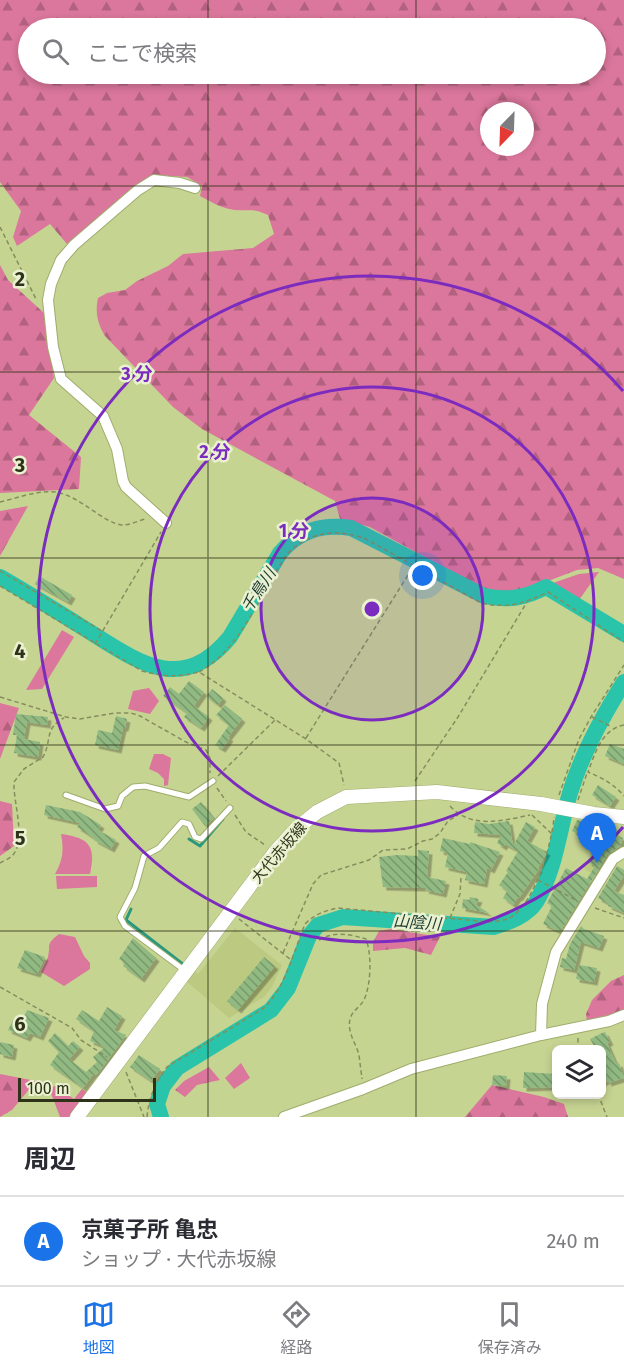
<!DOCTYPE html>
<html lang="ja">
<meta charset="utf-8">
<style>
:root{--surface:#fff;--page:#f2f2f3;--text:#2b2b33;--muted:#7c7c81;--line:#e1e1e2;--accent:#1a73e8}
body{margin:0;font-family:"Fira Sans","Noto Sans JP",sans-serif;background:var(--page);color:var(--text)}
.controls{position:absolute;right:18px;bottom:18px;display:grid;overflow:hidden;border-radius:9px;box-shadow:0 3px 9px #0003}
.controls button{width:54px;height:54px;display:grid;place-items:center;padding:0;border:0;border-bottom:2px solid var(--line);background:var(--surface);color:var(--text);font:30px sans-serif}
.compass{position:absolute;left:480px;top:102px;width:54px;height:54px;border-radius:50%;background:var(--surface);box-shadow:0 3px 9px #0003;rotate:203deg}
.scale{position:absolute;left:18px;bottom:15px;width:138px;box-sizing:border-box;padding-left:6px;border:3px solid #2d3218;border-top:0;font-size:16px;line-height:21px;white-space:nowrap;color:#2d3218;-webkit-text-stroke:4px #e9f1d0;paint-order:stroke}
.you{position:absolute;left:423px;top:576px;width:21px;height:21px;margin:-15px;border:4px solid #fff;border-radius:50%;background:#1a73e8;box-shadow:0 0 0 9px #1a73e833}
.badge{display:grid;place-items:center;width:39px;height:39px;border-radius:50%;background:var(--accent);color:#fff;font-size:20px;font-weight:700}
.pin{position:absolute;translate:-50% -50px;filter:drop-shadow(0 2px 3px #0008)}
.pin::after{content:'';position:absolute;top:32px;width:21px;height:18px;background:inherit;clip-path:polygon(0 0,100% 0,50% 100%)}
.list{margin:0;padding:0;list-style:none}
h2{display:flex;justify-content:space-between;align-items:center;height:78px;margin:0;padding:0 24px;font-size:26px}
h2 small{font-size:20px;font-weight:400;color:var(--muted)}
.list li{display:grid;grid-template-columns:39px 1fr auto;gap:18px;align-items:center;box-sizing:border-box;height:90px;padding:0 24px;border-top:2px solid var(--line)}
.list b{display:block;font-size:22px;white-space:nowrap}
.list p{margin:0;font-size:20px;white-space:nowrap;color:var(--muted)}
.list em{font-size:20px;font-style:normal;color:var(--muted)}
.icon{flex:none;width:33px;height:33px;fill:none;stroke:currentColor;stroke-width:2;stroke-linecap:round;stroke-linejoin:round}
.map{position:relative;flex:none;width:624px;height:1117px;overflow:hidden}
.search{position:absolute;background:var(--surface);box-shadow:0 3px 9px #0003;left:18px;right:18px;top:18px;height:66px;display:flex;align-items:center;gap:15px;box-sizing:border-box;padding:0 21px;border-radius:33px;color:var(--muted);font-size:22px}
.sheet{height:168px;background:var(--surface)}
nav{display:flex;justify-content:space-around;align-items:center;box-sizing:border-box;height:84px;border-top:2px solid var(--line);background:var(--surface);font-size:16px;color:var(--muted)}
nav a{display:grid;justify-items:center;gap:3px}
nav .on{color:var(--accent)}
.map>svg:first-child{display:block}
.built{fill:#bcca81}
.green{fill:#db779c}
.forest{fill:url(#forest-firs);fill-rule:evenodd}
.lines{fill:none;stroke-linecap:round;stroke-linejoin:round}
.stream{stroke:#2a987e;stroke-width:3}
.river{stroke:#29c4aa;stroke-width:16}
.building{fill:url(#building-back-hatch);filter:url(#shadow)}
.lane-casing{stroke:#9fac6c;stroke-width:7}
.street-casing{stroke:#9fac6c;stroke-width:12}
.secondary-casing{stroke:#9fac6c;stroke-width:15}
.path{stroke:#848e5d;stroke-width:1.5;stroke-dasharray:4.5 3;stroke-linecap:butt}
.lane{stroke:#fff;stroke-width:5}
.street{stroke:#fff;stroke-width:10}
.secondary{stroke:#fff;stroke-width:14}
.grid{fill:none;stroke:#2d3218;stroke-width:1.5;stroke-opacity:0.55}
.ring{fill:none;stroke:#7b2cbf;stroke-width:3}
.labels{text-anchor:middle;stroke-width:5;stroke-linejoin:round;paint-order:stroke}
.street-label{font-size:15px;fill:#2d3218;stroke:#e9f1d0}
.water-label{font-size:16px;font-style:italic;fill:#1b3932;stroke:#e9f1d0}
.grid-label{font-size:20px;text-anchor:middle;font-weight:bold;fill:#2d3218;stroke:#e9f1d0;stroke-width:5;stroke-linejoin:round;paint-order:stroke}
.centre{fill:#7b2cbf;stroke:#e9f1d0;stroke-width:3}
.ring-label{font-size:18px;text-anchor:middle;font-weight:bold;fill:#7b2cbf;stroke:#e9f1d0;stroke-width:5;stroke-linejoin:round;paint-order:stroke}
</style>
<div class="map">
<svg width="624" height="1117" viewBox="0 0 624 1117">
<defs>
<pattern id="forest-firs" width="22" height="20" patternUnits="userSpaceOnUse" patternTransform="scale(1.5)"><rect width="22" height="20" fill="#db779c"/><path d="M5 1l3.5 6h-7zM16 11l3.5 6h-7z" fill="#b2627e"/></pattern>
<pattern id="building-back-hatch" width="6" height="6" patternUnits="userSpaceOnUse" patternTransform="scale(1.5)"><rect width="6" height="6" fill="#91ba83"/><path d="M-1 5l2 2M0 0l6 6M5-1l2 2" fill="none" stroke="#77986a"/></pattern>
<filter id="shadow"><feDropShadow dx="3.5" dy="3.5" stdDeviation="0" flood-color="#0004"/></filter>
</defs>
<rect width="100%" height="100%" fill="#c6d492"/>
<!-- built -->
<path class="built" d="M596,843L616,854L599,877L584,869Z
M235,928L282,965L272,987L264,997L229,1018L186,981L193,970L198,974Z"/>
<!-- green -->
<path class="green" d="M599,572L579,600L550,584L579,574Z
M62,630L74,637L42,689L26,690Z
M149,688L159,701L150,714L128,709L133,691Z
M154,754H163L171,758L168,785L164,786V779L158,773L149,769Z
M61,834C90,838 96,846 90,874H55C63,860 64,850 61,834Z
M56,876H97V887L57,889Z
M59,934L75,937L84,956L90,963V969L64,986L41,972C43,968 46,962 48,957C51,944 45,945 59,934Z
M241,1063L250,1078L234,1089L225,1078Z
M55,1086L74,1099L82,1089L88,1093L69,1117H60L49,1088Z"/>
<!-- forest -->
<path class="forest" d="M0,0H624V579L598,568L577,570L522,591L505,593L492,591L481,588L370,527L340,519L335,501L202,429L173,407L105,336C97,323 95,312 98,298L107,293L125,290L137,281L168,266L183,254L253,248L274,234L268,215C253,208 251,211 235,210C223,209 211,202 200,196L202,186L187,177L153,175L67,244L50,224L17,246L13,237L21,211L0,182ZM28,28H596V74H28ZM489,111H525V147H489Z
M0,265L8,280L44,313L54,378L29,415L81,457L79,489L0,493Z
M28,506L0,556V511Z
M0,703L19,708L0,759Z
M0,801L12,804L14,846L0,856Z
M390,929L440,937L431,955L405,948L373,951V942L379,931Z
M624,975V1010L617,1014L587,1023L586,1014L592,1000L611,981Z
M209,1067L220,1080L197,1085L185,1097L175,1090L184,1081Z
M0,1074L36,1081L12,1110L0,1117Z
M492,1085L544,1097L564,1104L568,1117H465Z"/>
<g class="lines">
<!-- stream -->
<path class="stream" d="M189,839L200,846L223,819
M131,909L126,920L184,965"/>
<!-- river -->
<path class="river" d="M0,577C28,593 55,610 82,627C134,659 180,698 230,637L280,553C299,530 322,524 351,528L484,596C508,601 525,598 546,587L624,634
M161,1117L157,1104L163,1086L177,1068L271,1010L288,988L309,936L318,925L343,917L494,927C509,922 527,916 536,902C556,869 559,829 570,793C582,753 602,717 624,682"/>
</g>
<!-- building -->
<path class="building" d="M39,576L72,595L68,602L35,584Z
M189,681L204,692L194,706L209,717L201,728L184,717L187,713L163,696L170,687L179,694Z
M212,689L223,698L218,705L206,696Z
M225,705L242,719L228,737L230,738L222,749L215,745L229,725L216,715Z
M16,714L48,717L47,725L27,722L24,739L40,742L38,757L14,753L17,735H13Z
M116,716L127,719L125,728H123L118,750L95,745L98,730L112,733Z
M610,744L624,749V764L605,756Z
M598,785L616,797L610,806L592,795Z
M201,802L214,818L205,826L192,809Z
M46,805L80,812L101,825L98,830L116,840L111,849L94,840L95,839L77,827L80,823L44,815Z
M577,820L599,824L603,826L602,828L623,838L620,846L607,855L560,932L543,924L552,906L547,903L566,868L587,879L595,866L588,862L593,853L600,857L606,844L584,831L582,836L572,831Z
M509,821L513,846L526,822L535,827L527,841L547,852L538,868L539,869L519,898L518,897L513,905L503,898L507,891L499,885L508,872L506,871L518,851L505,844L503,847L497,843L501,835L474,833L475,822L489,824Z
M443,838L470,844V842L500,852L491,870L487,868L484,884L465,880L467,872L445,867L448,853L440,851Z
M418,850L429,851L427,877L446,881L443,894L425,890L426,888L383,887L379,857L397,855L418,856Z
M617,866L624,870V875L614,891L624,895V913L608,906L609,904L598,898Z
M470,897L479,899L476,905L489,913L462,908L463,899L469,900Z
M581,926L584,929L604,936L599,948L581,942L574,970L560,967L562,958L566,959L570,944Z
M133,938L156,958L141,979L123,966L125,963L119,959Z
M25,950L45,957L37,974L17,968Z
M264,957L275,966L238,1010L227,1001Z
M579,965L597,968L594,982L576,979Z
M107,1007L122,1016L114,1030L126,1035L99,1072L96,1075L94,1073L83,1088L50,1065L59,1052L48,1041L55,1033L68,1046L73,1041L80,1047L69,1059L86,1072L97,1062L93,1057L105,1047L90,1041L94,1031L76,1019L82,1010L99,1021Z
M27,1010L49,1018L40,1037L30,1033L27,1038L8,1030L14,1018L22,1021Z
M602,1031V1033L605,1032L610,1042L607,1043L616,1064L619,1063L624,1078L608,1083L607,1080L602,1083V1046L596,1049L590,1039L602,1033Z
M0,1042L14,1045L12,1057L0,1054Z
M139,1055L160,1069L151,1081L130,1067Z
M524,1072L556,1074V1087L523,1088Z
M493,1075L507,1076L506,1086L492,1085Z"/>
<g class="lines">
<defs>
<path id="lane" d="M66,795L105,809L118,806L122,796L133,787L145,786L189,797L213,781
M184,970L125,926L120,917L135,888L144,856L159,848L182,822L189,824L195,837L201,839L230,808"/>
<path id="street" d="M166,523L126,487L123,481L117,449L103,416L61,379L53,347L48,300L51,284L61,260L74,245L138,190L154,180L180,183L195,188
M541,1035L542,1004L556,952L613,859L624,852
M284,1117L363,1089L411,1069L541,1035L609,1021L624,1015"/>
<path id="secondary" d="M77,1117L276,851L296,829L317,812L346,797L437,792L541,804L594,814L624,817"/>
</defs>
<!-- lane casing -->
<use href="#lane" class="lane-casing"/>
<!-- street casing -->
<use href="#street" class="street-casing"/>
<!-- secondary casing -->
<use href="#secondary" class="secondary-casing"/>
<!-- path -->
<path class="path" d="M0,227L37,301
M0,502C17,498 38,490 55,492C79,495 103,523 122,525C130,525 138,521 145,519
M0,571L102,631
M0,586L142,671C163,677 179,677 199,672L306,739L339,763L344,785
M95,644L161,532
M199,672C244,647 260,591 289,552C312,531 335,529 364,538L481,603C506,609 526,603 548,592L624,642
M0,697L66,717L80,719L115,713H131L140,716L186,742L206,750L210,758V773
M592,717L612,727
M624,725C602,729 595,753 588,772C602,778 614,784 624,796
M306,738L413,567
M218,776L275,720
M415,781L458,717L527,602
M217,788L226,801
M559,795L579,739L591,717L624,665
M578,800L587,773
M450,806C471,829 502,821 530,815
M235,815L246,832L265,845
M532,815L552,834
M0,863C5,860 12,858 15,852C25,835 13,801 14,782L24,769L43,757C52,741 44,728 64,718
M538,880L576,900
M595,908L624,918
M450,918L460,894L461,877
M239,919L290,959
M419,931V917
M319,940C335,931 349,934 366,939C372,955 371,985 364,1000C360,1007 352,1011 350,1019C347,1033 356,1043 359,1055C360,1063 361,1071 362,1079
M283,953L313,884L321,875L369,860L383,850L407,849L423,841L432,839L440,833L448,821L458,815
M0,987L72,1028L81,1040L107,1057
M578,1038V1050
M126,1072L144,1117
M598,1094L607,1117
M147,1117C149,1097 155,1083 167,1067L264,1008C285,988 294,951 305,924C315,914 324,911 338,908L489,922C496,921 505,921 511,917C535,903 552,843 554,817"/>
<!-- lane -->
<use href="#lane" class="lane"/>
<!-- street -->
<use href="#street" class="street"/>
<!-- secondary -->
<use href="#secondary" class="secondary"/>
</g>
<!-- grid -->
<path class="grid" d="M208,0V28M416,0V28M208,74V1117M416,74V1117M0,186H624M0,372H624M0,558H624M0,745H624M0,931H624"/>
<!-- distance rings -->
<circle cx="372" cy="609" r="111" fill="#7b2cbf" fill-opacity=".12"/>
<g class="ring">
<circle cx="372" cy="609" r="111"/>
<circle cx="372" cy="609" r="222"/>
<path d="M623 827A333 333 0 1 1 623 391"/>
</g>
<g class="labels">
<!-- street labels -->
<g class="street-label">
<text transform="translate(279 853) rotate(-49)" y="5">大代赤坂線</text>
</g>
<!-- water labels -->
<g class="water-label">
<text transform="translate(258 590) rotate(-57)" y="6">千鳥川</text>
<text transform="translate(417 922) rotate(4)" y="6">山陰川</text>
</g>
</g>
<g class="grid-label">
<text x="20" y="286">2</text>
<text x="20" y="472">3</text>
<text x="20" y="658">4</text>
<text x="20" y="845">5</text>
<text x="20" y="1031">6</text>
</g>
<circle cx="372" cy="609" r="9" class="centre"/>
<g class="ring-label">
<text x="137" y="380">3 分</text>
<text x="215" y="458">2 分</text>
<text x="294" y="537">1 分</text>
</g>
</svg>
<div class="controls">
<button><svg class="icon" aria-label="layers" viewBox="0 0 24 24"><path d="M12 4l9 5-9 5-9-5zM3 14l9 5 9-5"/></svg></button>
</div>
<svg class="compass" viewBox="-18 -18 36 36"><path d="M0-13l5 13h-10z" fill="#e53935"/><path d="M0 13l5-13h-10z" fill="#7c7c81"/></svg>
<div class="scale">100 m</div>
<div class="you"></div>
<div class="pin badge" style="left:597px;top:863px">A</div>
<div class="search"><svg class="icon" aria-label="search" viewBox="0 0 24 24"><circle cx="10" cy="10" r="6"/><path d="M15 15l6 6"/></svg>ここで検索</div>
</div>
<section class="sheet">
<h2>周辺<small></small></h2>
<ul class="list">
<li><span class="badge">A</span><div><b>京菓子所 亀忠</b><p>ショップ · 大代赤坂線</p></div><em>240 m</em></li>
</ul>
</section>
<nav>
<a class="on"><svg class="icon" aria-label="map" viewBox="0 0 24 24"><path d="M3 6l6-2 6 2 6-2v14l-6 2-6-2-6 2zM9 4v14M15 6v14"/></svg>地図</a>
<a><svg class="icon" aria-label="directions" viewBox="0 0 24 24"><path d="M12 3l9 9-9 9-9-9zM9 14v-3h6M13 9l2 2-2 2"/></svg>経路</a>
<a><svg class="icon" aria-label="saved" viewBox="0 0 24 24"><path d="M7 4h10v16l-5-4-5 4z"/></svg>保存済み</a>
</nav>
